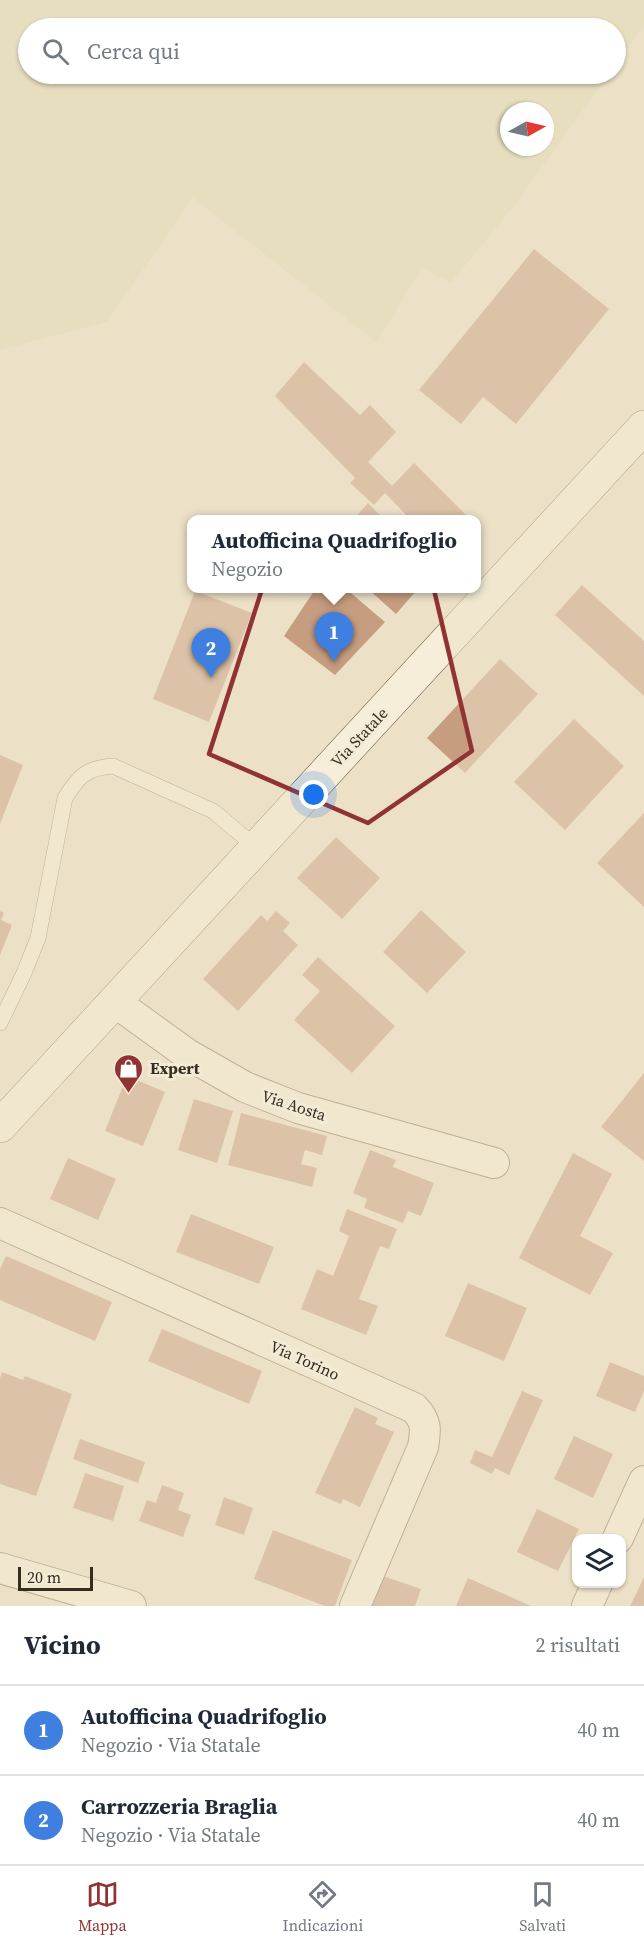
<!DOCTYPE html>
<html lang="it">
<meta charset="utf-8">
<style>
:root{--surface:#fff;--page:#f2f2f3;--text:#1f2937;--muted:#747a83;--line:#e0e1e3;--accent:#913233}
body{margin:0;font-family:"Source Serif 4",serif;background:var(--page);color:var(--text)}
.controls{position:absolute;right:18px;bottom:18px;display:grid;overflow:hidden;border-radius:12px;box-shadow:0 2px 4px #0004}
.controls button{width:54px;height:54px;display:grid;place-items:center;padding:0;border:0;border-bottom:2px solid var(--line);background:var(--surface);color:var(--text);font:30px sans-serif}
.compass{position:absolute;left:500px;top:102px;width:54px;height:54px;border-radius:50%;background:var(--surface);box-shadow:0 2px 4px #0004;rotate:82deg}
.scale{position:absolute;left:18px;bottom:15px;width:75px;box-sizing:border-box;padding-left:6px;border:3px solid #372c20;border-top:0;font-size:16px;line-height:21px;white-space:nowrap;color:#372c20;-webkit-text-stroke:4px #f3ebd6;paint-order:stroke}
.you{position:absolute;left:314px;top:795px;width:21px;height:21px;margin:-15px;border:4px solid #fff;border-radius:50%;background:#1a73e8;box-shadow:0 0 0 9px #1a73e833}
.badge{display:grid;place-items:center;width:39px;height:39px;border-radius:50%;background:var(--accent);color:#fff;font-size:20px;font-weight:700}
.pin{position:absolute;translate:-50% -50px;filter:drop-shadow(0 2px 3px #0008)}
.pin::after{content:'';position:absolute;top:32px;width:21px;height:18px;background:inherit;clip-path:polygon(0 0,100% 0,50% 100%)}
.popup{position:absolute;left:187px;top:515px;width:294px;height:78px;box-sizing:border-box;display:grid;place-content:center;border-radius:12px;background:var(--surface);filter:drop-shadow(0 2px 4px #0005);font-size:20px;white-space:nowrap;color:var(--muted)}
.popup b{font-size:22px;color:var(--text)}
.popup::after{content:'';position:absolute;left:50%;top:100%;margin-left:-12px;border:12px solid transparent;border-top-color:var(--surface)}
.list{margin:0;padding:0;list-style:none}
h2{display:flex;justify-content:space-between;align-items:center;height:78px;margin:0;padding:0 24px;font-size:26px}
h2 small{font-size:20px;font-weight:400;color:var(--muted)}
.list li{display:grid;grid-template-columns:39px 1fr auto;gap:18px;align-items:center;box-sizing:border-box;height:90px;padding:0 24px;border-top:2px solid var(--line)}
.list b{display:block;font-size:22px;white-space:nowrap}
.list p{margin:0;font-size:20px;white-space:nowrap;color:var(--muted)}
.list em{font-size:20px;font-style:normal;color:var(--muted)}
.icon{flex:none;width:33px;height:33px;fill:none;stroke:currentColor;stroke-width:2;stroke-linecap:round;stroke-linejoin:round}
.map{position:relative;flex:none;width:644px;height:1606px;overflow:hidden}
.search{position:absolute;background:var(--surface);box-shadow:0 2px 4px #0004;left:18px;right:18px;top:18px;height:66px;display:flex;align-items:center;gap:15px;box-sizing:border-box;padding:0 21px;border-radius:33px;color:var(--muted);font-size:22px}
.sheet{height:258px;background:var(--surface)}
nav{display:flex;justify-content:space-around;align-items:center;box-sizing:border-box;height:84px;border-top:2px solid var(--line);background:var(--surface);font-size:16px;color:var(--muted)}
nav a{display:grid;justify-items:center;gap:3px}
nav .on{color:var(--accent)}
.map>svg:first-child{display:block}
.farmland{fill:#e1dab5;fill-rule:evenodd}
.building{fill:#c79d80}
.lines{fill:none;stroke-linecap:round;stroke-linejoin:round}
.service-casing{stroke:#86735e;stroke-width:16}
.minor-casing{stroke:#86735e;stroke-width:32}
.secondary-casing{stroke:#685441;stroke-width:34}
.service{stroke:#f7eeda;stroke-width:15}
.minor{stroke:#f7eeda;stroke-width:30}
.secondary{stroke:#f7eeda;stroke-width:33}
.marked{fill:none;stroke:#913233;stroke-width:4.5;stroke-linejoin:round}
.labels{text-anchor:middle;stroke-width:6;stroke-linejoin:round;paint-order:stroke}
.street-label{font-size:16px;fill:#372c20;stroke:#f3ebd6}
.poi-label{font-size:16px;font-weight:bold;fill:#372c20;stroke:#f3ebd6;text-anchor:start}
</style>
<div class="map">
<svg width="644" height="1606" viewBox="0 0 644 1606">
<rect width="100%" height="100%" fill="#ece1c7"/>
<!-- farmland -->
<path class="farmland" d="M0,0H644V25L616,65V28H28V74H609L514,206L451,283L422,268L377,343L193,198L107,322L0,350ZM509,111H545V147H509Z"/>
<!-- building -->
<path class="building" d="M534,249L609,309L516,424L483,397L461,424L419,390Z
M304,362L360,415L370,405L396,432L368,462L392,486L414,463L471,520H411L385,493L374,505L350,483L355,478L275,396Z
M368,503L385,520H353Z
M582,585L644,641V696L555,615Z
M316,588H345L385,622L335,675L284,636Z
M367,588H414L416,591L396,614Z
M195,591L252,613L209,722L153,699Z
M500,659L538,694L465,773L427,738Z
M574,719L624,766L565,830L514,782Z
M0,755L23,765L0,824Z
M644,813V907L597,863Z
M336,837L380,878L342,919L297,878Z
M421,910L466,952L427,993L383,952Z
M0,911L4,913L1,920L12,925L0,955Z
M276,911L290,923L283,931L298,945L238,1011L203,979L261,915L267,921Z
M318,957L395,1026L352,1073L294,1020L320,991L302,975Z
M644,1073V1161L601,1127Z
M127,1076L165,1092L143,1146L105,1131Z
M194,1099L233,1111L217,1163L178,1150Z
M241,1113L327,1136L322,1155L305,1150L301,1164L317,1168L312,1187L228,1165Z
M370,1150L396,1160L393,1167L434,1183L421,1216L408,1211L403,1223L364,1208L367,1199L353,1193Z
M573,1153L612,1174L580,1236L613,1253L590,1295L519,1258Z
M68,1158L116,1179L98,1220L50,1199Z
M347,1209L397,1229L389,1249L380,1246L359,1299L378,1306L366,1335L301,1309L317,1269L333,1276L349,1236L339,1231Z
M191,1214L274,1247L259,1284L176,1252Z
M6,1256L112,1302L95,1341L0,1300V1269Z
M468,1283L527,1308L504,1361L445,1336Z
M162,1329L262,1371L249,1404L148,1361Z
M610,1362L644,1376V1391L635,1412L596,1396Z
M2,1372L23,1380L25,1376L72,1394L36,1496L0,1484V1378Z
M522,1391L543,1400L509,1475L495,1468L492,1474L470,1463L475,1450L492,1457Z
M355,1407L378,1418L375,1424L394,1432L360,1507L343,1499L341,1504L315,1493Z
M574,1436L613,1454L593,1498L554,1479Z
M80,1439L145,1462L138,1483L73,1459Z
M85,1473L124,1486L113,1521L73,1508Z
M162,1485L184,1493L178,1510L191,1515L183,1537L139,1521L147,1500L156,1503Z
M224,1497L253,1508L244,1535L215,1525Z
M537,1509L579,1529L558,1571L517,1552Z
M273,1530L352,1560L335,1606H325L254,1579Z
M380,1575L421,1589L415,1606H369Z
M644,1577V1606H630L638,1590Z
M468,1578L531,1606H456Z"/>
<g class="lines">
<defs>
<path id="service" d="M0,1023L24,973L38,938L65,798C79,776 86,768 113,766L213,811L257,848"/>
<path id="minor" d="M115,1002L187,1054L245,1087L298,1108L494,1163
M0,1223L414,1408C427,1421 426,1430 423,1447L355,1606
M618,1538L644,1481
M0,1568L131,1606
M587,1606L597,1584"/>
<path id="secondary" d="M0,1126L644,427"/>
</defs>
<!-- service casing -->
<use href="#service" class="service-casing"/>
<!-- minor casing -->
<use href="#minor" class="minor-casing"/>
<!-- secondary casing -->
<use href="#secondary" class="secondary-casing"/>
<!-- service -->
<use href="#service" class="service"/>
<!-- minor -->
<use href="#minor" class="minor"/>
<!-- secondary -->
<use href="#secondary" class="secondary"/>
</g>
<!-- marked area -->
<path d="M0 0H644V1606H0ZM422,539L472,751L368,823L209,754L272,558Z" fill="#ece1c7" fill-opacity=".55" fill-rule="evenodd"/>
<path class="marked" d="M422,539L472,751L368,823L209,754L272,558Z"/>
<!-- icons -->
<defs>
<symbol id="shop-pin" viewBox="-11 -11 22 30"><path d="M0 17L-7.5 6A9.5 9.5 0 1 1 7.5 6Z" fill="#913233" stroke="#f3ebd6"/><path d="M-5-2.5h2.3a2.7 3.5 0 0 1 5.4 0H5L5.5 6h-11ZM-1.5-2.5h3a1.5 2.3 0 0 0-3 0Z" fill="#fff"/></symbol>
</defs>
<g fill-rule="evenodd">
<use href="#shop-pin" x="112" y="1052" width="33" height="45"/>
</g>
<g class="labels">
<!-- street labels -->
<g class="street-label">
<text transform="translate(359 737) rotate(-47)" y="6">Via Statale</text>
<text transform="translate(294 1105) rotate(18)" y="6">Via Aosta</text>
<text transform="translate(305 1360) rotate(24)" y="6">Via Torino</text>
</g>
<!-- poi labels -->
<g class="poi-label">
<text x="150" y="1074">Expert</text>
</g>
</g>
</svg>
<div class="controls">
<button><svg class="icon" aria-label="layers" viewBox="0 0 24 24"><path d="M12 4l9 5-9 5-9-5zM3 14l9 5 9-5"/></svg></button>
</div>
<svg class="compass" viewBox="-18 -18 36 36"><path d="M0-13l5 13h-10z" fill="#e53935"/><path d="M0 13l5-13h-10z" fill="#747a83"/></svg>
<div class="scale">20 m</div>
<div class="you"></div>
<div class="pin badge" style="left:334px;top:662px;background:#3f7fe0">1</div>
<div class="popup"><b>Autofficina Quadrifoglio</b>Negozio</div>
<div class="pin badge" style="left:211px;top:678px;background:#3f7fe0">2</div>
<div class="search"><svg class="icon" aria-label="search" viewBox="0 0 24 24"><circle cx="10" cy="10" r="6"/><path d="M15 15l6 6"/></svg>Cerca qui</div>
</div>
<section class="sheet">
<h2>Vicino<small>2 risultati</small></h2>
<ul class="list">
<li><span class="badge" style="background:#3f7fe0">1</span><div><b>Autofficina Quadrifoglio</b><p>Negozio · Via Statale</p></div><em>40 m</em></li>
<li><span class="badge" style="background:#3f7fe0">2</span><div><b>Carrozzeria Braglia</b><p>Negozio · Via Statale</p></div><em>40 m</em></li>
</ul>
</section>
<nav>
<a class="on"><svg class="icon" aria-label="map" viewBox="0 0 24 24"><path d="M3 6l6-2 6 2 6-2v14l-6 2-6-2-6 2zM9 4v14M15 6v14"/></svg>Mappa</a>
<a><svg class="icon" aria-label="directions" viewBox="0 0 24 24"><path d="M12 3l9 9-9 9-9-9zM9 14v-3h6M13 9l2 2-2 2"/></svg>Indicazioni</a>
<a><svg class="icon" aria-label="saved" viewBox="0 0 24 24"><path d="M7 4h10v16l-5-4-5 4z"/></svg>Salvati</a>
</nav>
